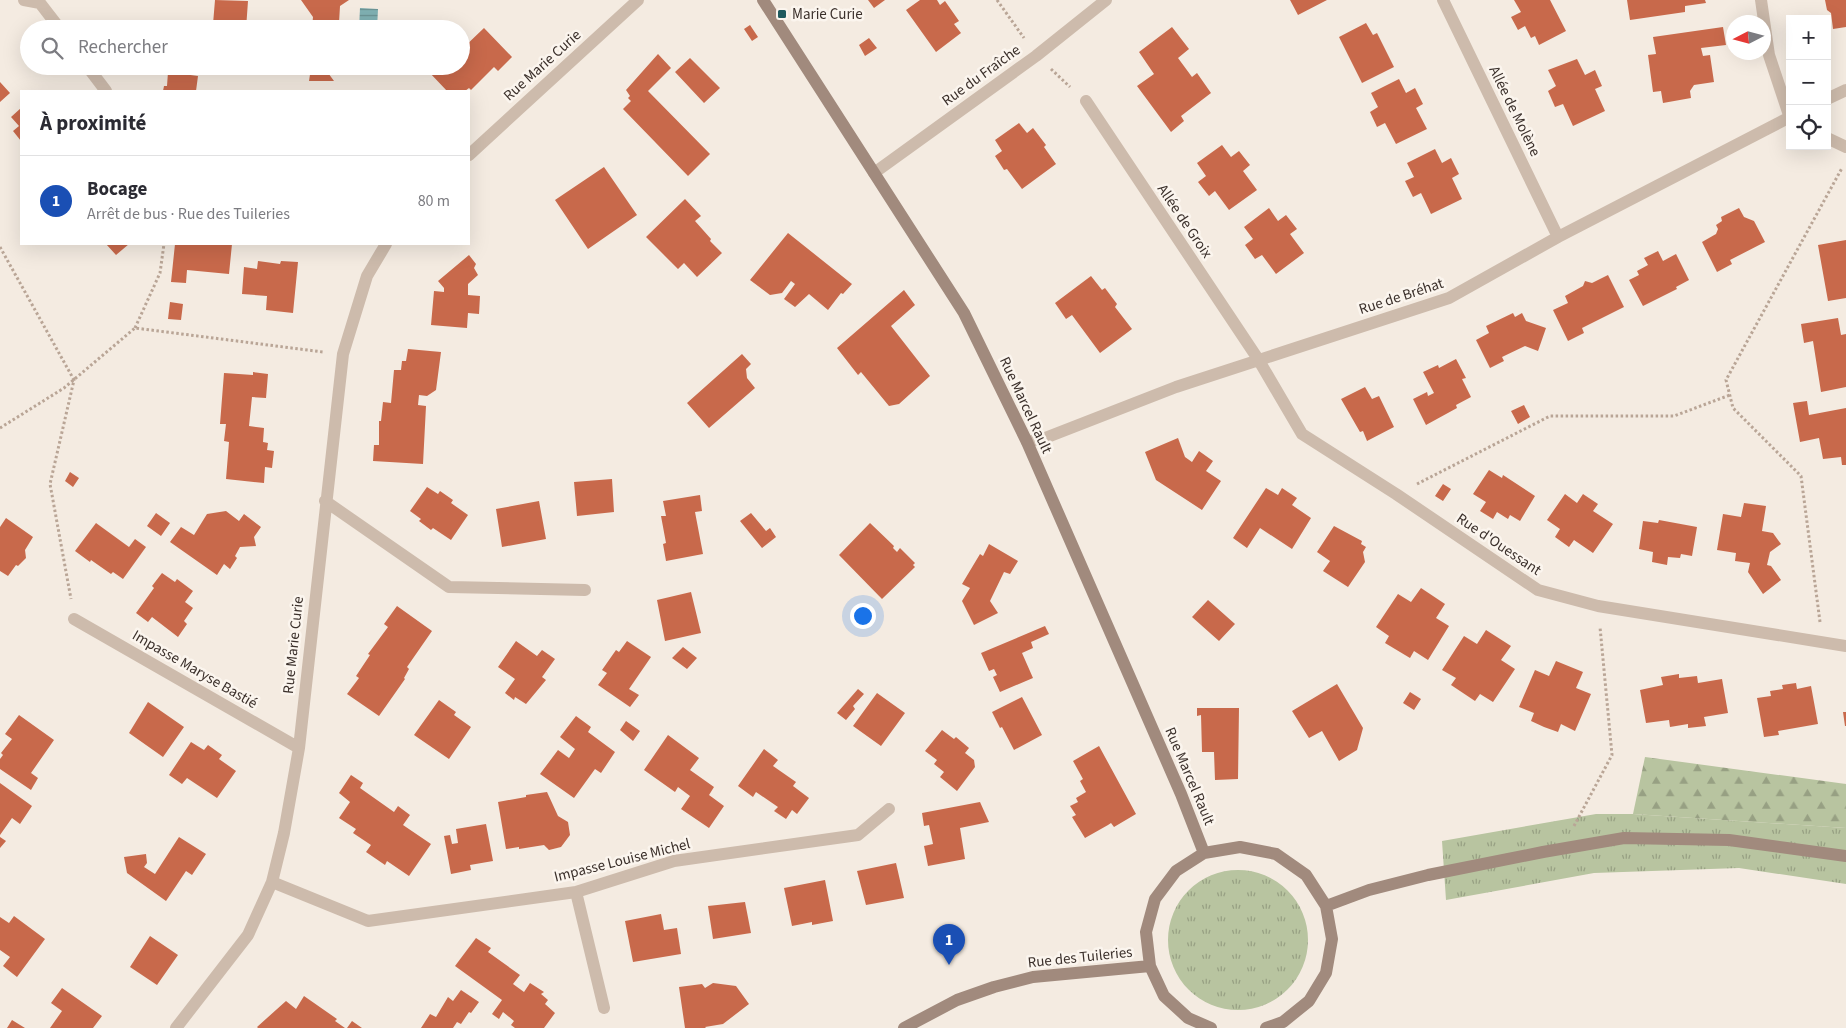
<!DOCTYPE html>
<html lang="fr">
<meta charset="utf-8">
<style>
:root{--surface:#fff;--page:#f2f2f3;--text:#2b2b33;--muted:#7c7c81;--line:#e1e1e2;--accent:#0b8043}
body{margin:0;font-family:"Source Sans 3",sans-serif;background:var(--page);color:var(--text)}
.controls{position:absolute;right:15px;top:15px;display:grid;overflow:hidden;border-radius:0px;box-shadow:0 5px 20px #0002}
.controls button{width:45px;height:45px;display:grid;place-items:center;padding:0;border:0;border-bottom:1px solid var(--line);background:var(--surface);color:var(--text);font:25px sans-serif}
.compass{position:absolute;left:1726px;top:15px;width:45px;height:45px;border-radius:50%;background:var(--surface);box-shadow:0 5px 20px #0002;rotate:264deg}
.you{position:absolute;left:862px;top:615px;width:18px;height:18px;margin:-12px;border:4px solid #fff;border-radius:50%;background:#1a73e8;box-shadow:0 0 0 8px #1a73e833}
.badge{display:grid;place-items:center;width:32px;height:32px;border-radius:50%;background:var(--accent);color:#fff;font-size:16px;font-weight:700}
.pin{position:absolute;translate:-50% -41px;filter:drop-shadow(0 1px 2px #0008)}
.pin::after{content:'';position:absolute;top:26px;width:18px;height:15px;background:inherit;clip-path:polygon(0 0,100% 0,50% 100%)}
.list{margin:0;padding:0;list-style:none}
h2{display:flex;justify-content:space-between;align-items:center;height:65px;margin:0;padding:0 20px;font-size:21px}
h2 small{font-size:16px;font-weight:400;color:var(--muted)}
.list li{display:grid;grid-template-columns:32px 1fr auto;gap:15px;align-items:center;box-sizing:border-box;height:90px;padding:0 20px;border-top:1px solid var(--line)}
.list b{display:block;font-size:19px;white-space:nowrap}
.list p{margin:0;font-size:16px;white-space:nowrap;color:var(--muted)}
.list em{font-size:16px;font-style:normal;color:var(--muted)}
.icon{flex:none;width:28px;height:28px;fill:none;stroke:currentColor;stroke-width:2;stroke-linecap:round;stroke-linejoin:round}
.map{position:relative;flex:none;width:1846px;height:1028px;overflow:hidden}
.search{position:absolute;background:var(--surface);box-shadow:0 5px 20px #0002;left:20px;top:20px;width:450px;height:55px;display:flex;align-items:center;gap:12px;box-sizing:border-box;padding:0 18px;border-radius:28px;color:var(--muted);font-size:19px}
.panel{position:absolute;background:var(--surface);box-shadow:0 5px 20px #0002;left:20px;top:90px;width:450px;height:155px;border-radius:0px}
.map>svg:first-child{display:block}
.grass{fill:url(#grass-tufts)}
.forest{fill:url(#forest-firs)}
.water{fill:url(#water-rules)}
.building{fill:#c8694b}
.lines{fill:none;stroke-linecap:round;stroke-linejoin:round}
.path{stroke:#b9a596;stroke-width:3;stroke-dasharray:2.5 2.5;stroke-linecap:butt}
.street{stroke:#cdbbac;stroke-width:12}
.secondary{stroke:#a18a7d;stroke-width:12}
.poi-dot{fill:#1f5a5e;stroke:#fbf5ee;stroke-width:2}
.labels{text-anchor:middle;stroke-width:5;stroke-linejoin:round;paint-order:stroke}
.poi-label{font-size:15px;fill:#3b302b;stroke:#fbf5ee;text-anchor:start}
.street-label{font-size:15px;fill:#3b302b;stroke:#fbf5ee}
</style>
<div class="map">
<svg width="1846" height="1028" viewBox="0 0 1846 1028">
<defs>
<pattern id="grass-tufts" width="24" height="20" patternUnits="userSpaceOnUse" patternTransform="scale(1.25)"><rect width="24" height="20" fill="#b8c4a0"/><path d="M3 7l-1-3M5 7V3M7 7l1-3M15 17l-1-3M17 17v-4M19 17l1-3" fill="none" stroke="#97a083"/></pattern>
<pattern id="forest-firs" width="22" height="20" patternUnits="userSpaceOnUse" patternTransform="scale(1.25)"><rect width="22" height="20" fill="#b8c4a0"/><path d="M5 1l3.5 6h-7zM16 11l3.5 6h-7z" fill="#97a083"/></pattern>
<pattern id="water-rules" width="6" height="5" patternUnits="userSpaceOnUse" patternTransform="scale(1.25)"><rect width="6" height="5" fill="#7fb0b2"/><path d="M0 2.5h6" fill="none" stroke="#699091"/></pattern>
</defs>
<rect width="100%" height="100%" fill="#f4ebe1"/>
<!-- grass -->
<path class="grass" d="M1596,814H1633L1846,828V884L1739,868L1594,873L1446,900L1442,841Z
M1168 940a70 70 0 1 1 140 0a70 70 0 1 1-140 0Z"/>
<!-- forest -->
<path class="forest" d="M1645,757L1846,784V828L1633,814Z"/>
<!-- water -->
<path class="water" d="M360,8L378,9L377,29H359Z"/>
<!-- building -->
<path class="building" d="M215,0L248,1L246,29H186L187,22L213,24Z
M301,0H349L340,6L339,23L343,29H308L307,26L312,27L313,17Z
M868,0H885L874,8Z
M920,0H937L940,5L945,1L959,21L954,24L961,33L936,52L906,10Z
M1290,0H1327L1298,15Z
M1514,0H1550L1566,31L1539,45L1535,36L1531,38L1525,26L1518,30L1511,17L1521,12Z
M1627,0H1705L1706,3L1685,6V12L1630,20Z
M1825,0H1846V27L1833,29L1831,13L1827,10Z
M1366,23L1373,35L1377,33L1394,67L1362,83L1339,37Z
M750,25L758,37L752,41L744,29Z
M1172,27L1189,49L1178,58L1192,77L1197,73L1211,93L1181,116L1184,121L1171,132L1137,86L1154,74L1139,52Z
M1723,27L1726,45L1701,48L1703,56L1710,55L1714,82L1694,85L1690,91L1691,98L1663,103L1661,91L1653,92L1648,55L1656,54L1653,37Z
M484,28L512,57L498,71L494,67L471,90L469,88L465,91H447L429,72L435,66H461V50Z
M869,38L877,48L865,56L859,45Z
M658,54L671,68L648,91L710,154L688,176L623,109L631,101L628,98L630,96L626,90Z
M690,58L720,88L704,103L675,72Z
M1577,59L1585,75L1595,70L1602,86L1595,89L1605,111L1573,126L1563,104L1555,107L1548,91L1556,86L1548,70Z
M313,66H323L334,81H309L311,68Z
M168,72L198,76L196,91H163L164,86H167Z
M1399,79L1406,93L1415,88L1423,104L1416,108L1427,129L1396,144L1385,123L1377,127L1370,112L1378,107L1371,93Z
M0,82L10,93L0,102Z
M21,108V141L13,131L19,126L11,117Z
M1019,123L1027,133L1033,128L1046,145L1044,147L1056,164L1022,189L1007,169L1004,170L995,156L1002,151L995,140Z
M1222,145L1231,157L1239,151L1250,165L1243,171L1257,190L1229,210L1215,191L1209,196L1198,182L1206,176L1197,163Z
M1435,149L1442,163L1451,158L1459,174L1452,178L1462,199L1431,214L1421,193L1413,197L1405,181L1414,177L1407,163Z
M604,167L637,215L588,249L555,200Z
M685,199L701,216L695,221L711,239L710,241L722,253L697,277L684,263L678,269L646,237Z
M1269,208L1278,221L1286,215L1297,229L1290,234L1304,253L1276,274L1262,255L1255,259L1245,245L1253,239L1244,227Z
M1739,208L1744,217L1754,221L1765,242L1730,260L1732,264L1717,272L1702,242L1716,234L1718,229L1716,225L1722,221L1721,217Z
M788,233L852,284L843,294L841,293L828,310L809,294L795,307L784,299L795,284L791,281L782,293L770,295L750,280Z
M1846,240V298L1828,301L1818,245Z
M106,244H129L116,255Z
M175,244H232L229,274L187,270L186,283L171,282Z
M1658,251L1663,261L1676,254L1689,280L1676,287L1677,289L1643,306L1629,280L1639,275L1637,271L1648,265L1644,258Z
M469,255L476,264L474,268L478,275L468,284V295L480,296L479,314L468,313L467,328L431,325L434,291L444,292V288L438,281Z
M258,261L280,264L281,261L298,262L293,313L266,310L267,296L242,294L244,267L257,269Z
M1608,275L1624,307L1582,328L1584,333L1568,341L1553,310L1568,303L1565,296L1583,286L1585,281L1592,283Z
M1091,276L1102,290L1105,288L1117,304L1115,307L1132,329L1100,353L1072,315L1066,319L1055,303Z
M904,290L915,305L891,326L930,376L899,404L889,406L861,372L858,375L837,348Z
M170,302L183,304L181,320L168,319Z
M1513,313L1515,317L1522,313L1526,321L1546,328L1538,351L1525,346L1502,357L1504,361L1490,368L1476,340L1489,333L1486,326Z
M1838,318L1841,335L1846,334V387L1821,392L1813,341L1804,343L1801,324Z
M408,349L441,352L436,390L427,396L419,395L418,405L426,406L423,464L373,461L374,445H379V421H381L383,402L391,403L394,370H401L402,361H406Z
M742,354L751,364L746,369L747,378L755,388L709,428L687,403Z
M1456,359L1466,378L1462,379L1471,397L1456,405L1457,408L1426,425L1413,399L1427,392L1428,396L1434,393L1423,372L1438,365L1439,368Z
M253,372L268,374L266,398L252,397L249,426L264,428L263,442L268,443L267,450L274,451L272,468L265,467L264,483L226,479L229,442L224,441L226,424H220L224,373L253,375Z
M1365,387L1372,399L1379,396L1394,427L1367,441L1363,431L1360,432L1341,399Z
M1807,401L1809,415L1846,408V465H1842L1841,457L1823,459L1819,438L1800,442L1793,403Z
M1524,405L1530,417L1518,424L1511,411Z
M1178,438L1185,457L1192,462L1199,451L1213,461L1206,471L1221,481L1202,510L1156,480L1145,452Z
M1489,470L1502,478L1503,475L1535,496L1520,521L1510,515L1508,519L1497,512L1493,519L1480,511L1486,502L1473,494Z
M70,472L79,478L73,487L65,481Z
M612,479L614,512L577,516L574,482Z
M1443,484L1451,489L1443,501L1435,496Z
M427,487L438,494L440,491L453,500L451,503L468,515L451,540L433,528L431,530L419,521L421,519L410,511Z
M1266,488L1278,495L1282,488L1297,498L1292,505L1311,518L1292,549L1260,528L1247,548L1233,538Z
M1565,494L1577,503L1583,494L1598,504L1593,511L1613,524L1593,553L1574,540L1569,547L1555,537L1560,529L1547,520Z
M700,495L702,511L695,512L703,554L666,561L663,544L666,543L661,516H666L663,501Z
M539,501L546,539L502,547L496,509Z
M1744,503L1766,506L1762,531L1773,533L1781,544L1770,552L1767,565L1771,566L1781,580L1763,594L1748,572L1750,563L1735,561L1736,553L1717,550L1723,514L1741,517Z
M226,511L239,521L244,514L261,527L254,537L256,546L240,547L235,556L237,558L230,569L224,564L217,575L170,542L181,527L194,535L207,514Z
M156,513L170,523L161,536L147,526Z
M751,513L766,531L770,528L776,537L762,548L740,521Z
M6,518L33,537L25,550L26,558L18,566L16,565L8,576L0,571V527Z
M1659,520L1697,527L1692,556L1681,554L1680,558L1668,557L1667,565L1652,562L1653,552L1639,549L1643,521L1658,523Z
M96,523L129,547L135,539L146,547L123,579L113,572L111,574L91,560L90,562L75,551Z
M870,523L894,546L893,548L897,552L900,548L915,563L913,565L915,567L882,599L839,555Z
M1334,526L1362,541L1361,544L1366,547L1363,552L1365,562L1348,587L1323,571L1330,561L1317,552Z
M989,544L1018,561L1010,574L1004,572L990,601L998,613L974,625L962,601L970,588L962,584L980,554L983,556Z
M162,573L175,582L177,579L193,591L185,602L193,608L184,621L187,624L178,637L152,617L148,622L136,613L154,588L152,586Z
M1421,588L1445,604L1436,618L1449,626L1428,660L1414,651L1410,658L1385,643L1389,636L1376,627L1398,594L1411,602Z
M691,592L701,633L665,641L657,600Z
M1208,600L1235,624L1219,641L1192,617Z
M397,606L432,631L407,667L409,669L404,678L405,679L379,716L347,694L359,678L356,676L370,655L368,654L388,627L384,624Z
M1045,626L1049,634L1031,642L1033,648L1022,653L1033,678L1000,692L993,677L997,675L994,669L989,671L981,653Z
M1486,630L1511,646L1501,660L1515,669L1493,702L1480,694L1475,701L1451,685L1456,678L1442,670L1464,636L1477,644Z
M516,641L537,656L542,650L555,659L542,677L546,680L526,704L515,697L514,700L505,693L515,679L498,667Z
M627,641L651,657L629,689L639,695L630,707L598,685L607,673L602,670L616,650L619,652Z
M683,647L697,658L687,669L672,658Z
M1556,661L1583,672L1576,688L1591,694L1575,731L1561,724L1558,732L1544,727L1531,721L1534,713L1519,707L1535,670L1549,676Z
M1679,674V678L1697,676L1698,683L1722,679L1728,713L1704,717L1706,726L1688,728V724L1670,727L1669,720L1646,723L1640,690L1663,685L1661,677Z
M1796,683L1797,689L1811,686L1818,724L1778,731L1779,735L1764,737L1757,698L1771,696L1770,691L1783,689L1782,685Z
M1337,684L1363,728L1357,750L1339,761L1322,731L1309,738L1292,711Z
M858,689L864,694L853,706L855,709L846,720L837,713Z
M1410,692L1421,699L1414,710L1403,703Z
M877,693L905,713L881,746L853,726Z
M1022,697L1042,735L1014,750L1002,727L1000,728L992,712Z
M439,700L456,712L454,715L471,727L449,759L414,735Z
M148,702L184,727L163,757L129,733Z
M1197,708H1239L1238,779L1215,780L1214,752H1202L1201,715L1197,716Z
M1843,712H1846V726H1845Z
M19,715L54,740L31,773L38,778L31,790L0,769V759L3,755L1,753L12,739L5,734Z
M576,716L591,727L588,732L615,752L601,773L595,769L574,798L540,774L558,750L569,758L575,749L560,737Z
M626,721L640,731L633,741L620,730Z
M942,730L954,739L956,737L969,748L965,753L974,760L975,767L957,791L940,777L944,772L934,764L937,760L925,751Z
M668,735L699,758L690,770L714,787L709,795L724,806L709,828L681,809L690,796L678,787L675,792L644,770Z
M191,742L204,750L208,745L222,755L219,759L236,771L217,798L187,778L182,784L169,775Z
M1099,746L1136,814L1114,827L1111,823L1108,825L1085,838L1072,817L1076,815L1070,806L1078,802L1076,798L1086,792L1080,781L1083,779L1073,761Z
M764,749L778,760L773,766L796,782L793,786L809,798L797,814L792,810L786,819L774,811L778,807L756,792L753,797L738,786Z
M351,775L363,783L360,788L394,812L398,806L410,815L403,825L431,844L409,876L387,861L385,865L366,852L371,845L353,833L356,829L339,818L350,802L339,793Z
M0,783L32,806L20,824L12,818L0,835Z
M547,792L558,816L568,822L570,835L561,847L549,850L544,845L519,849V847L506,849L498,802L526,797V795Z
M980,802L989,822L960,828L965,859L928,866L924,846L933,844L929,825L924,826L922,813Z
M486,824L493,861L470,865L471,870L451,874L444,836L450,835L452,844L458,843L456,829Z
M0,837L6,841L0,848Z
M179,837L206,854L192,875L186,871L166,901L127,873L124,857L146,854L147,863L144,867L155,874Z
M896,863L904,898L866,905L857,871Z
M825,880L833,921L812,925V922L792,926L784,888Z
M745,902L751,933L713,939L708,906Z
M661,914L664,930L677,928L681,954L633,962L625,921Z
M14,916L45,939L17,977L3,966L10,957L0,950V917L9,923Z
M150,936L178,955L157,985L130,967Z
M476,938L491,948L488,952L520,975L513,984L524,992L530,983L544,992L541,994L548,1000L545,1004L555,1013L544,1028H515L511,1025L514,1021L503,1012L499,1019L492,1014L502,1000L455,966Z
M713,983L736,986L749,1004L723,1024L705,1027L706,1028H685L679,987L702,984L705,988Z
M62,988L102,1016L93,1028H50L62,1011L51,1003Z
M461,990L479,1002L471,1013L469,1012L461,1024L457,1022L453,1028H421L430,1014L436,1017L448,997L453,1001Z
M304,996L337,1019L335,1021L345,1028H258L257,1027L286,1001L296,1009Z
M12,1020L25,1028H7Z
M352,1021L362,1028H347Z"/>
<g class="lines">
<!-- path -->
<path class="path" d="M997,0L1024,38
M1051,69L1070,87
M0,247L74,380L50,484L71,599
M135,328L160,273L164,244
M0,428L64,388L135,328L323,352
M1417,484L1550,416H1674L1730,395
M1820,622L1801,476L1733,408L1726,380L1842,168
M1574,826L1612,755L1600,627"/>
<!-- street -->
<path class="street" d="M24,0L40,3L60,29
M1443,0L1558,237
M1761,0L1769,55L1790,118
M87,66L106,91
M1827,99L1846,90
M1086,101L1258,359L1302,434L1396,494L1538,590L1598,606L1846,646
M1827,138L1846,147
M469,155L638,0
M874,173L1036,56L1106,0
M1027,442L1045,438L1176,387L1449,298L1558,237L1790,117
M325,501L449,587L585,590
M74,619L299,748
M272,882L368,921L576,892L674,861L858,835L889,809
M576,892L604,1008
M176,1028L248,935L272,882L284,833L299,748L343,354L367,276L386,244"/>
<!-- secondary -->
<path class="secondary" d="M763,0L964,313L1027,442L1181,794L1204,853
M1326,906L1369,890L1428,875L1543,852L1624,838L1729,840L1846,856
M904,1028L957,1000L994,987L1033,977L1150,966
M1211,1028L1188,1018L1164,996L1150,966L1146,932L1155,899L1176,871L1204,853L1240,847L1276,854L1306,875L1326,906L1332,939L1326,973L1309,1001L1283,1022L1266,1028"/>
</g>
<!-- markers -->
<rect class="poi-dot" x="777" y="9" width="10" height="10" rx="2.5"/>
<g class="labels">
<!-- poi labels -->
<g class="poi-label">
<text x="792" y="19">Marie Curie</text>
</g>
<!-- street labels -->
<g class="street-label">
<text transform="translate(542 65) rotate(-42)" y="5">Rue Marie Curie</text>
<text transform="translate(981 75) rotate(-36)" y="5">Rue du Fraîche</text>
<text transform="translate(1515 111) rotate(64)" y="5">Allée de Molène</text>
<text transform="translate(1185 221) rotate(56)" y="5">Allée de Groix</text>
<text transform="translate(1401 296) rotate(-18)" y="5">Rue de Bréhat</text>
<text transform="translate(1026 405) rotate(65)" y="5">Rue Marcel Rault</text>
<text transform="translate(1499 544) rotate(34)" y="5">Rue d'Ouessant</text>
<text transform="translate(293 645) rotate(-84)" y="5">Rue Marie Curie</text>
<text transform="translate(195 669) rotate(30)" y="5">Impasse Maryse Bastié</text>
<text transform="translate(1190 776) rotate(67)" y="5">Rue Marcel Rault</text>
<text transform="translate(622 860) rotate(-14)" y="5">Impasse Louise Michel</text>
<text transform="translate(1080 957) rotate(-6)" y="5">Rue des Tuileries</text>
</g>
</g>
</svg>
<div class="controls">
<button>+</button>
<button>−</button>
<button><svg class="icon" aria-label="locate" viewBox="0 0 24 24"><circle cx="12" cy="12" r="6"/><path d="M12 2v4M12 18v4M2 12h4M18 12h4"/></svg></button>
</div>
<svg class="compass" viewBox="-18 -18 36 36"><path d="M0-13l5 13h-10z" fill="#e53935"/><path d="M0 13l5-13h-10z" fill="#7c7c81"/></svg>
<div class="you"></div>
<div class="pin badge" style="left:949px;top:965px;background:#1a4fb4">1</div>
<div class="search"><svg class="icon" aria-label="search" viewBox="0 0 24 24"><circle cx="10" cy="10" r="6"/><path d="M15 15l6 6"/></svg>Rechercher</div>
<section class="panel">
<h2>À proximité<small></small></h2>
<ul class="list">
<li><span class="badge" style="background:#1a4fb4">1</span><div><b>Bocage</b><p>Arrêt de bus · Rue des Tuileries</p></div><em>80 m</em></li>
</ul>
</section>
</div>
